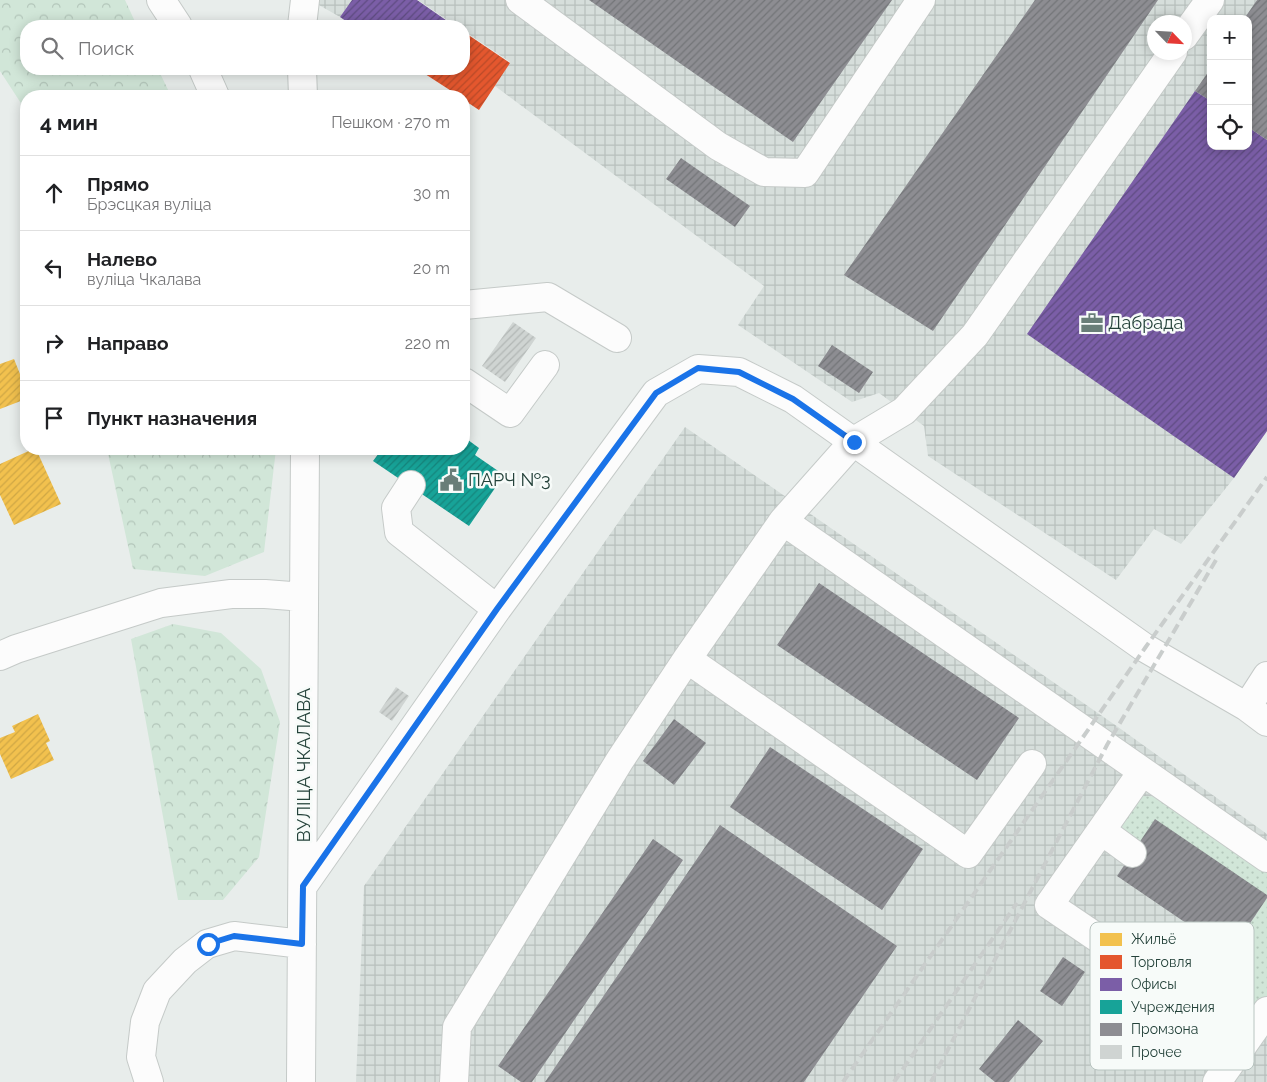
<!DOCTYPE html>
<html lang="ru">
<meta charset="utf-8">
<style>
:root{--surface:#fff;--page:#f2f2f2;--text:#202124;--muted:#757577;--line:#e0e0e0}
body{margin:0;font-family:Raleway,sans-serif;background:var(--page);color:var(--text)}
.controls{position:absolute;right:15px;top:15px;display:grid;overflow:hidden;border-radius:10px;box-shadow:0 2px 12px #0003}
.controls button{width:45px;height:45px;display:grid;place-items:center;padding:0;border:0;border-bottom:1px solid var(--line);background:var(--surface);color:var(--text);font:25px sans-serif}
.compass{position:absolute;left:1147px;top:15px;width:45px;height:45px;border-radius:50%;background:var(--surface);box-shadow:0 2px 12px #0003;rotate:115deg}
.stop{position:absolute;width:15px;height:15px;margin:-11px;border:4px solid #1a73e8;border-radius:50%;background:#fff}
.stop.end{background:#1a73e8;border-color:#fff;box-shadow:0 1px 5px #0008}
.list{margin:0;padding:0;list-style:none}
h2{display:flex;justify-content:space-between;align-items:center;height:65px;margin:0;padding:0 20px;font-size:21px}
h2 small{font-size:16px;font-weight:400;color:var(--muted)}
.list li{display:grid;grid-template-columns:32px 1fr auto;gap:15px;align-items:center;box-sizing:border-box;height:75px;padding:0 20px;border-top:1px solid var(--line)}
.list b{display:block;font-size:19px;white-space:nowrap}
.list p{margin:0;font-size:16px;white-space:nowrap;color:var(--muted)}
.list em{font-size:16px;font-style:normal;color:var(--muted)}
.icon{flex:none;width:28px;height:28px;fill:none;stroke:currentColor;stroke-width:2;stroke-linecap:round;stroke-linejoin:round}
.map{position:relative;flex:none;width:1267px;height:1082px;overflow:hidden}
.search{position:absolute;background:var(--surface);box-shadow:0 2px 12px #0003;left:20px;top:20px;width:450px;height:55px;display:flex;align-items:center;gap:12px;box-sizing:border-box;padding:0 18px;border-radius:20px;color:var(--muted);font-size:19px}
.panel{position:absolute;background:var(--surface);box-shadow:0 2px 12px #0003;left:20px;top:90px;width:450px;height:365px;border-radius:20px}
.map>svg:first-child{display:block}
.industrial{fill:url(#industrial-grid);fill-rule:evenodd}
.grass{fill:url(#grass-dots)}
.forest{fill:url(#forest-crowns)}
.homes{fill:url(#homes-hatch)}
.shops{fill:url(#shops-hatch)}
.offices{fill:url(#offices-hatch)}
.public{fill:url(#public-hatch)}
.industry{fill:url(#industry-hatch)}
.building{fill:url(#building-hatch)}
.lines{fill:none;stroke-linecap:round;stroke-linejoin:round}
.minor-casing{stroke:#c5cac8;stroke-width:30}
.minor{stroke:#fcfcfc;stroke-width:28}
.rail{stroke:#c9cdcc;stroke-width:4;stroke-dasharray:10 5;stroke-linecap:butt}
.route{stroke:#1a73e8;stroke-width:6}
.labels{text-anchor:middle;stroke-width:5;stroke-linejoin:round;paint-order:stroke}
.poi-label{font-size:18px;fill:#24423a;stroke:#f7fbf9;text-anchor:start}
.street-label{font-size:18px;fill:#24423a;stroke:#f7fbf9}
.key{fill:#f7fbf9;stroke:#b8c4c0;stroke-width:1}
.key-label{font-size:14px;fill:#24423a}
</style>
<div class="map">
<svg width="1267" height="1082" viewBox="0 0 1267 1082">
<defs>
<pattern id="industrial-grid" width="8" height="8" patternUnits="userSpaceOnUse" patternTransform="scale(1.25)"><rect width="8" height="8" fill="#d6dedb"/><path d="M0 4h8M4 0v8" fill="none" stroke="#b8c0bd"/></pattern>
<pattern id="grass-dots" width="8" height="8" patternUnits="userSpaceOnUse" patternTransform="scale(1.25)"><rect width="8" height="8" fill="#d1e6d8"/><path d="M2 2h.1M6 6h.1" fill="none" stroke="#b3c6ba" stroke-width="1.8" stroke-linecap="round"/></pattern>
<pattern id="forest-crowns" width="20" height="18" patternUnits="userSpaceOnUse" patternTransform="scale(1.25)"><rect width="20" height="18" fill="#d1e6d8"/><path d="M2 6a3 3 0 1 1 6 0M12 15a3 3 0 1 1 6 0" fill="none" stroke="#b3c6ba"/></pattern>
<pattern id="homes-hatch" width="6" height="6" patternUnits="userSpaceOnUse" patternTransform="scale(1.25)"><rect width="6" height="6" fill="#f2c14e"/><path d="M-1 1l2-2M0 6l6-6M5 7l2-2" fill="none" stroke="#cfa745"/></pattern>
<pattern id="shops-hatch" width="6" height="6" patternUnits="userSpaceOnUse" patternTransform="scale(1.25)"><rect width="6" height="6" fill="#e4572e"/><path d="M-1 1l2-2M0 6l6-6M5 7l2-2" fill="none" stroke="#b94a28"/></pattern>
<pattern id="offices-hatch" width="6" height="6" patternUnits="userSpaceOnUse" patternTransform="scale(1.25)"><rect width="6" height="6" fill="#7b5ea7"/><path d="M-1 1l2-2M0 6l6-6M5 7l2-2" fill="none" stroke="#5f4c82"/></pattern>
<pattern id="public-hatch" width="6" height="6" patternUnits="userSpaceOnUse" patternTransform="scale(1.25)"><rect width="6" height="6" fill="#17a398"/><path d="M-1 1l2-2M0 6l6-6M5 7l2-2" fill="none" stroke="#15867d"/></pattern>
<pattern id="industry-hatch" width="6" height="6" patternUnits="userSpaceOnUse" patternTransform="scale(1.25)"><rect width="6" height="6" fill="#8d8d92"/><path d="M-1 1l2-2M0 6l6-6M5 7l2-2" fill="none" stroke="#737578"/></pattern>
<pattern id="building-hatch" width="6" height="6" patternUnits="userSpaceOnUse" patternTransform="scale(1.25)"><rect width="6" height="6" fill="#cfd4d2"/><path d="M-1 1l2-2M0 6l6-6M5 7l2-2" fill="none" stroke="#b2b7b5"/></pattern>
</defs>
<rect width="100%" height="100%" fill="#e8edeb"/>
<!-- industrial -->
<path class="industrial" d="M310,0H352L340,17Z
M418,0H1267V431L1234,478L1181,544L1154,529L1116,580L928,456L924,426L879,393L852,402L738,325L764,286L495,86L510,62L464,31V26H456ZM1211,19H1248V146H1211ZM1154,22H1184V52H1154Z
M685,427L1118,727L1267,834V1082H356L364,886Z"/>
<!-- grass -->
<path class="grass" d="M1142,796L1160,797L1267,872V895L1138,845L1123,832C1120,811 1125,807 1142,796Z
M1267,898V996L1261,1004L1242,1005L1224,995L1217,973Z"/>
<!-- forest -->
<path class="forest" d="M0,0H125L137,26H26V69H158L171,96H26V111L0,71Z
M107,449H276L264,552L205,576L133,569Z
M173,624L221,633L261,669L280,722L259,857L223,900H178L131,639Z"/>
<!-- homes -->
<path class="homes" d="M14,359L26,389V399L0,409V364Z
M33,449H36L61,504L14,525L0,495V464Z
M38,714L50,741L46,743L54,760L11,779L0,754V738L15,732L12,726Z"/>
<!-- shops -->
<path class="shops" d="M464,32L510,63L479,110L464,100V96H459L422,72L424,69H464Z"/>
<!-- offices -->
<path class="offices" d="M352,0H417L453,25L452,26H353L340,17Z
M1195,91L1211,101V146H1248V127L1267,140V431L1234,478L1027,334Z"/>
<!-- public -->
<path class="public" d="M464,437L479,448L475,455L504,475L469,526L373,461L382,449H464Z"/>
<!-- industry -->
<path class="industry" d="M589,0H892L793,142Z
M1035,0H1158L933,331L844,275Z
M1257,0H1267V140L1248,127V19H1244Z
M1211,68V101L1195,91Z
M681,158L750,206L735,227L666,179Z
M832,345L873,372L859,393L818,366Z
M819,583L1019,718L977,780L777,645Z
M674,719L706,743L674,785L643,761Z
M770,747L923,849L882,910L730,807Z
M1155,819L1267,895V898L1230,953L1117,876Z
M720,825L897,946L804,1082H545Z
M653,839L683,860L532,1082H521L498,1066Z
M1063,957L1085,972L1062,1006L1040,991Z
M1018,1020L1043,1041L1009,1082H995L979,1069Z"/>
<!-- building -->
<path class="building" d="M513,322L536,338L505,382L482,366Z
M396,687L409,696L392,721L379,712Z"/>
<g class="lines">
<defs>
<path id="minor" d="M161,0L178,26
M520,0L718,146L764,172L805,173L921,0
M302,26L305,0
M1184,36L1210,0
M203,69L215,96
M302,69L303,96
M464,305L548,297L617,338
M464,382L510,413L545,365
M411,485L396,508L399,532L497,609
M783,521L854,441L904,411L975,335L1173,52
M0,656L16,649L161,603L231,594H265L304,597
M1247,707L1267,676
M1032,764L968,854L687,659L783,521L1267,858
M1142,772L1049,905L1247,1039
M1102,831L1132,853
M303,886L497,609L656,393L698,369L739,372L793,399L1145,648L1247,707L1267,722
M149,1082L141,1057L145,1022L157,991L185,961L207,944L234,936L302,944
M301,1082L305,449
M454,1082L457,1027L620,760L687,659
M1217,1082L1267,1011"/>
</defs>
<!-- minor casing -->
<use href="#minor" class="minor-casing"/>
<!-- minor -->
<use href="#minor" class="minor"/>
<!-- rail -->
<path class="rail" d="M843,1082L1145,648L1267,477
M894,1082L1017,903
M931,1082L1107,745L1216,560"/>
</g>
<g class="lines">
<!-- route -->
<path class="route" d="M208,944L234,936L302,944L303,886L497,609L656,393L698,368L739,372L793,399L854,442"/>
</g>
<!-- icons -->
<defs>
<symbol id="office-bare" viewBox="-9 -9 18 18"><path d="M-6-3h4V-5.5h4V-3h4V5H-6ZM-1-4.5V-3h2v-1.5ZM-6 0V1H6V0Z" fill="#697e78" stroke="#f7fbf9" stroke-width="2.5" paint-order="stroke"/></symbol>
<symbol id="civic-bare" viewBox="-9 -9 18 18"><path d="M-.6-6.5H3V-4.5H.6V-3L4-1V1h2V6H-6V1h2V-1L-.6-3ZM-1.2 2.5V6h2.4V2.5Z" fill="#697e78" stroke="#f7fbf9" stroke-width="2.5" paint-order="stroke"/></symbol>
</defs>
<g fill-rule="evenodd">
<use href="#office-bare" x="1076" y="307" width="32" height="32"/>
<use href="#civic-bare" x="435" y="464" width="32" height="32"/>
</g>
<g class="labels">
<!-- poi labels -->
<g class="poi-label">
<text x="1108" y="329">Дабрада</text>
<text x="468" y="486">ПАРЧ №3</text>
</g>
<!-- street labels -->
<g class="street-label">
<text transform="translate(304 765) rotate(-90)" y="6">ВУЛІЦА ЧКАЛАВА</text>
</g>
</g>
<!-- legend -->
<rect x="1090" y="922" width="164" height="148" rx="8" class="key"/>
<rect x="1100" y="933" width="22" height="13" fill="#f2c14e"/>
<rect x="1100" y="955" width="22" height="14" fill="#e4572e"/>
<rect x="1100" y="978" width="22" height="13" fill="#7b5ea7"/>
<rect x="1100" y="1000" width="22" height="14" fill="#17a398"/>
<rect x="1100" y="1023" width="22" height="13" fill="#8d8d92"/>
<rect x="1100" y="1045" width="22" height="14" fill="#cfd4d2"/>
<g class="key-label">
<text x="1131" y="944">Жильё</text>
<text x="1131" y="967">Торговля</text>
<text x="1131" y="989">Офисы</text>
<text x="1131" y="1012">Учреждения</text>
<text x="1131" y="1034">Промзона</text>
<text x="1131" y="1057">Прочее</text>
</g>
</svg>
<div class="controls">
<button>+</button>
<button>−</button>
<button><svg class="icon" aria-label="locate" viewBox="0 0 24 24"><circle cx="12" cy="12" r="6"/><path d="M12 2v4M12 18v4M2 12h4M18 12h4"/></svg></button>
</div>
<svg class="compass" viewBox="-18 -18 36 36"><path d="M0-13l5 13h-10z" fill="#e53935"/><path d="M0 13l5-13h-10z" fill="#757577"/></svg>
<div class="stop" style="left:208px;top:944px"></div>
<div class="stop end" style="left:854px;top:442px"></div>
<div class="search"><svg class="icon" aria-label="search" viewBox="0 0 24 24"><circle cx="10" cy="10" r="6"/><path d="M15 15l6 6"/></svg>Поиск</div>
<section class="panel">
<h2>4 мин<small>Пешком · 270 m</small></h2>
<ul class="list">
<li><svg class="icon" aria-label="ahead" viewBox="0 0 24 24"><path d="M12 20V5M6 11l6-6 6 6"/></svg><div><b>Прямо</b><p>Брэсцкая вуліца</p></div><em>30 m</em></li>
<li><svg class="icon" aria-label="left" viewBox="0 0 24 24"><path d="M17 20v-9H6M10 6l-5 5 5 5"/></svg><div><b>Налево</b><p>вуліца Чкалава</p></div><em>20 m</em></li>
<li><svg class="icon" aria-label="right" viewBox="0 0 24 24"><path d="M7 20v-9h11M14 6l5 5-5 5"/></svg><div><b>Направо</b></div><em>220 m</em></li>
<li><svg class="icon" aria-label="arrive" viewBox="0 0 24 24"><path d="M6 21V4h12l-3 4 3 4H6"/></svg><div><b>Пункт назначения</b></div></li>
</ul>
</section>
</div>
